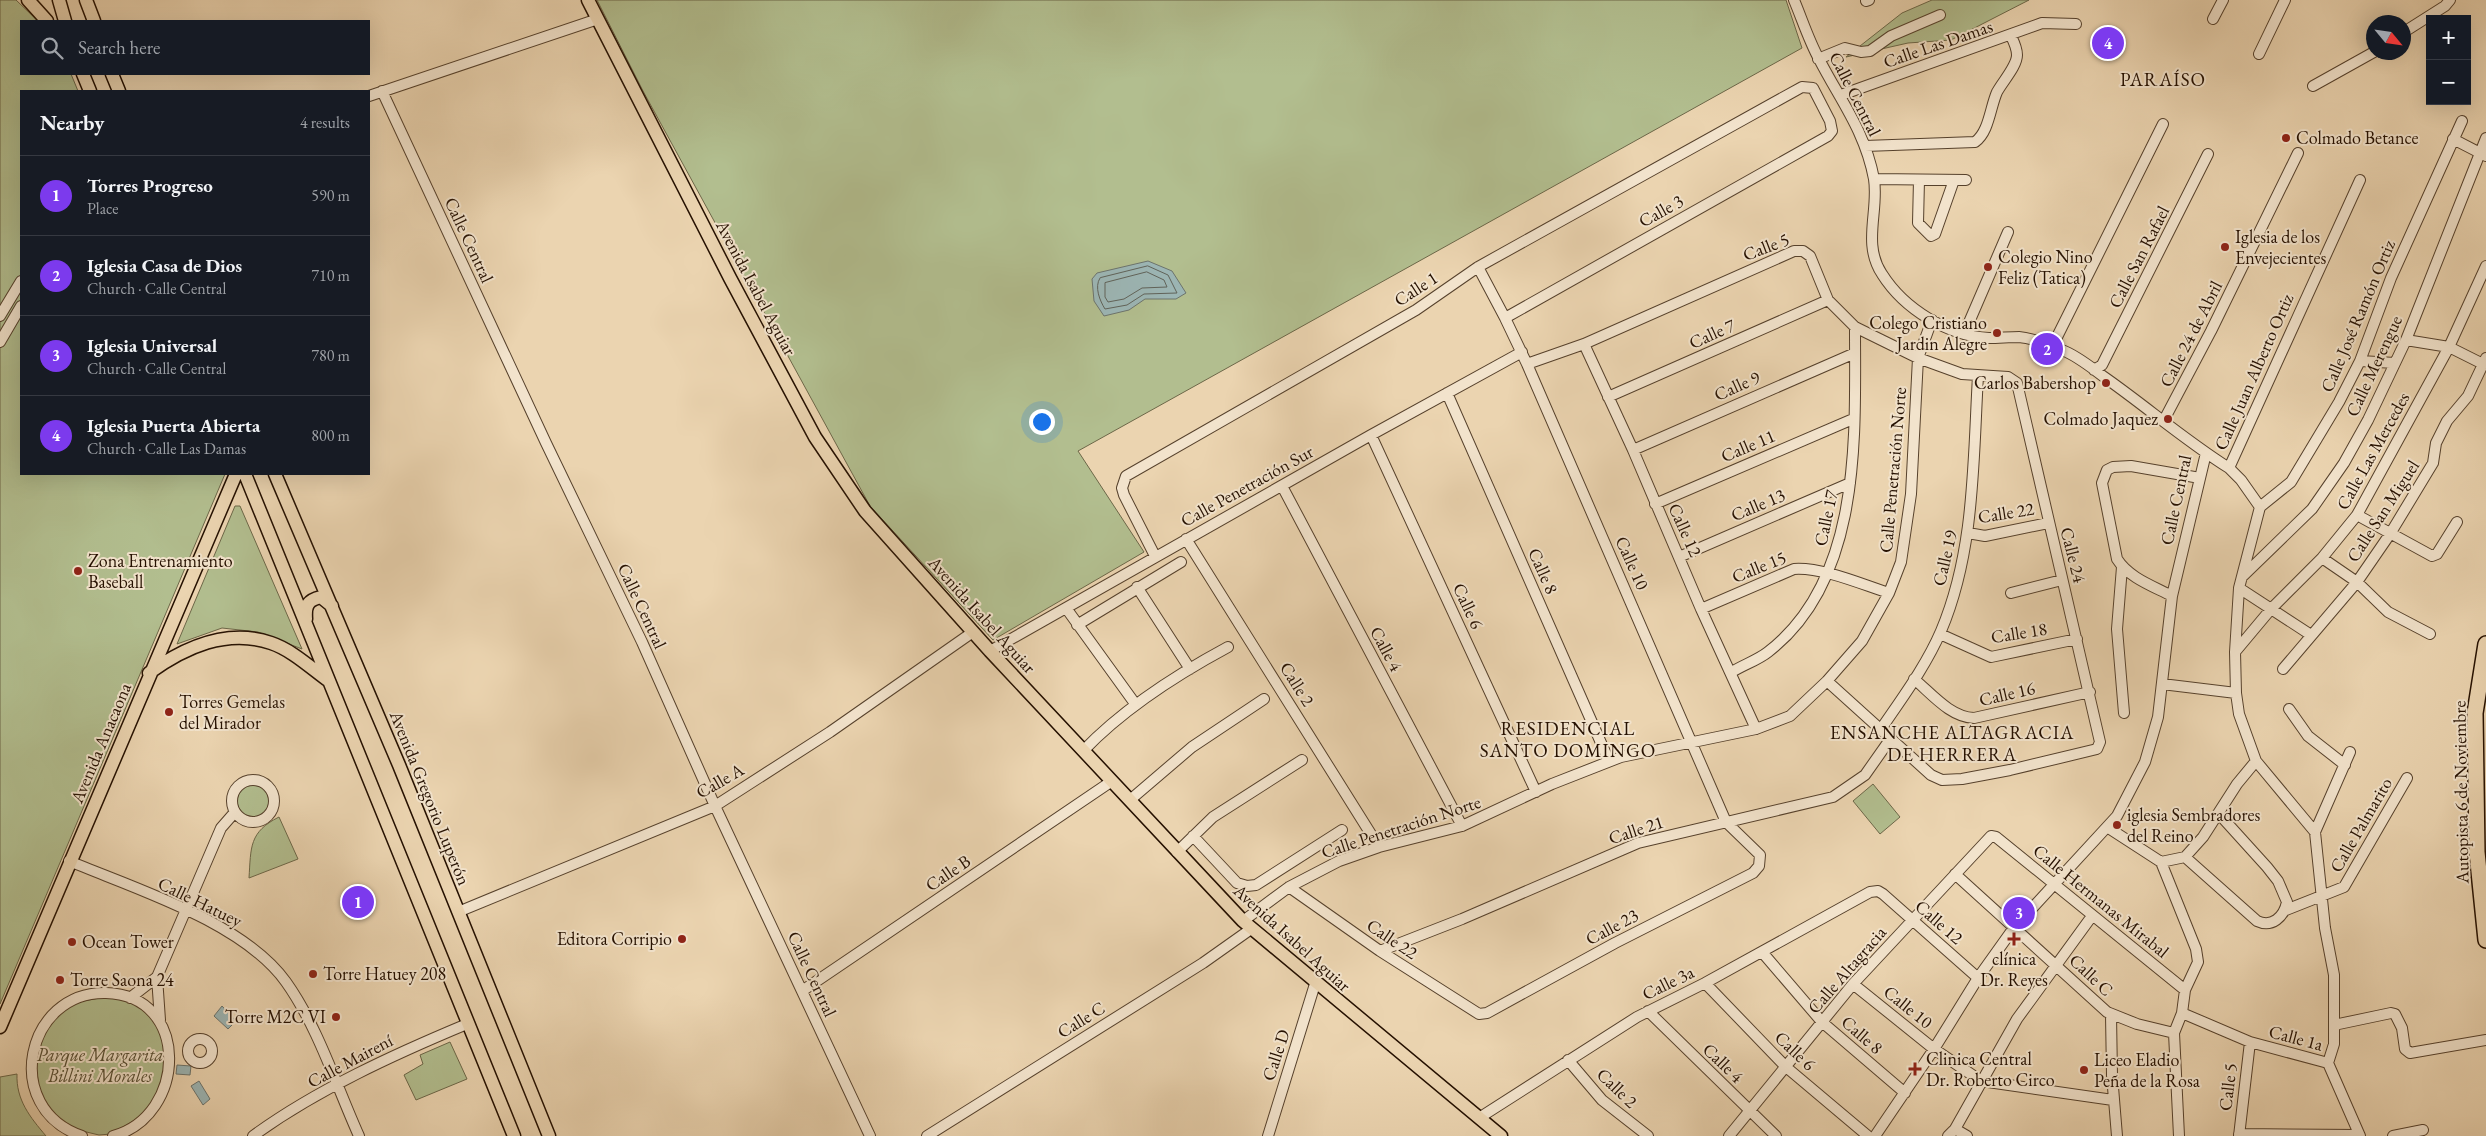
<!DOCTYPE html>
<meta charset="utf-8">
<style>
:root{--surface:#171b24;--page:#20242c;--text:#f1f3f6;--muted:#9ea1a6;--line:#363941;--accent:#7c3aed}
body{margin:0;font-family:"EB Garamond",serif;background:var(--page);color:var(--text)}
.controls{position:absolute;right:15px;top:15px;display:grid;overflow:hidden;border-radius:0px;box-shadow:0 5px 20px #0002}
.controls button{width:45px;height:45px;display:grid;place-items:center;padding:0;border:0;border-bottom:1px solid var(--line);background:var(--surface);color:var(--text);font:25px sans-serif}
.compass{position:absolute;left:2366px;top:15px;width:45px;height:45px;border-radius:50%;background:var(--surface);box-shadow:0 5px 20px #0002;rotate:119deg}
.you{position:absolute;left:1041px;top:421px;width:18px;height:18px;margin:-12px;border:4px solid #fff;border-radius:50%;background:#1a73e8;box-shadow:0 0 0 8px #1a73e833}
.badge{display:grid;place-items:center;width:32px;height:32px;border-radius:50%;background:var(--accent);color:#fff;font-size:16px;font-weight:700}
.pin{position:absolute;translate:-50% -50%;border:2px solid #fff;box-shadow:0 1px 5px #0006}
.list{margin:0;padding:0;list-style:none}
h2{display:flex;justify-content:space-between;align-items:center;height:65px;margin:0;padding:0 20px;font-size:21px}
h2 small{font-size:16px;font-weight:400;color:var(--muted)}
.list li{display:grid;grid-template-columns:32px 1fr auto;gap:15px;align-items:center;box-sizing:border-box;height:80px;padding:0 20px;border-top:1px solid var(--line)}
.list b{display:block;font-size:19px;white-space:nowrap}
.list p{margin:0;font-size:16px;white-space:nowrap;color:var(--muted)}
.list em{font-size:16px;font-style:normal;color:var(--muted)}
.icon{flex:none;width:28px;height:28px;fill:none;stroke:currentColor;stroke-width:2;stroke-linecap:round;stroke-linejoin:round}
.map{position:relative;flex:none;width:2486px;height:1136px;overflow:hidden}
.search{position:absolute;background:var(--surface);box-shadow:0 5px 20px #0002;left:20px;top:20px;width:350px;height:55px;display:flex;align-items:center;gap:12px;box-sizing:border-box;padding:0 18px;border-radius:0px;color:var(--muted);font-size:19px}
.panel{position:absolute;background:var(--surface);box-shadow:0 5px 20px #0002;left:20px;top:90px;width:350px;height:385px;border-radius:0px}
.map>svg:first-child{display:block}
.green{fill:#b2be8f;stroke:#6c6748}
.water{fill:#9cb6b5;stroke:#6c746d}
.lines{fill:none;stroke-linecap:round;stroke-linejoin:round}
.shore{stroke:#60635a;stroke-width:1}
.minor-casing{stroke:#56412c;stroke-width:12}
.major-casing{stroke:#251000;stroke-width:15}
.highway-casing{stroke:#251000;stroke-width:18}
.minor{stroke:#f2e3cc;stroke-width:10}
.major{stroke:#ebd4b0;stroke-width:12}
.highway{stroke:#ebd4b0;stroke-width:15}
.poi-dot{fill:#8f2418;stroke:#f2e3cc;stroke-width:2}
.labels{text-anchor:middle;stroke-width:4;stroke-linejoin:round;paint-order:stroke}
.street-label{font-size:18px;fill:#251000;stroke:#f2e3cc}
.poi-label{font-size:18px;fill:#251000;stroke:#f2e3cc;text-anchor:start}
.park-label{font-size:18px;font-style:italic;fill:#564d32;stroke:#f2e3cc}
.neighbourhood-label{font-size:19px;letter-spacing:1px;fill:#251000;stroke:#f2e3cc}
</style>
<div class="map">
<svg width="2486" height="1136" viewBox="0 0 2486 1136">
<rect width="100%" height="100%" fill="#ebd4b0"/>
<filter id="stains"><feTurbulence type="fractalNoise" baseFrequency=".004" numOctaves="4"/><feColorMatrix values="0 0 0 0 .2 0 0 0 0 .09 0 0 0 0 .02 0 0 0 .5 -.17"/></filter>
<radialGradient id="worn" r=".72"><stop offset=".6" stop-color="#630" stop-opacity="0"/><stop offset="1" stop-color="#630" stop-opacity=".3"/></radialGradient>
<!-- green -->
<path class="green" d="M0,0H16L38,21H21V74H71L78,91H21V474H225L0,1004Z
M597,0H1786L1802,48L1078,451L1144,552L993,640L870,506L643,91Z
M1932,0H2029L1951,40L1908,43L1846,57L1902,13Z
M235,506H240L302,649L258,632L222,628L177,644Z
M1873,784L1900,817L1880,834L1853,801Z
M237 801a16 16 0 1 1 32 0a16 16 0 1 1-32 0Z
M279,817L298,859L249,878C251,847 249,832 279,817Z
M110,996L131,1002L150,1014L162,1035L166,1068L161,1091L140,1117L111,1134L99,1135L74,1129L63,1124L39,1099L35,1056L41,1037L53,1020L69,1007L78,1002Z
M450,1042L467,1079L416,1100L404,1075L423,1064L420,1055Z
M17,1074C16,1100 30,1117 46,1136H0V1077Z"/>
<!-- water -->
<path class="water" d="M1148,261L1172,271L1186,293L1176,299H1145L1129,310L1104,316L1094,301L1092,279L1097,273Z
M222,1006L236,1021L228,1029L214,1016Z
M177,1065L191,1066L190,1075L176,1074Z
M199,1081L210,1099L203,1105L191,1086Z"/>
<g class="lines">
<!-- shore -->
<path class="shore" d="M1148,266L1168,275L1177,293L1144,294L1127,305L1105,309C1100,301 1094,287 1100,278Z
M1147,272L1164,280L1167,287L1142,288L1124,299L1108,302L1105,297V283Z"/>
<defs>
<path id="minor" d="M1794,0C1802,19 1809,41 1819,59C1840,100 1865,131 1874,179C1879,211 1862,244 1882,274C1904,309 1948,336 1989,338C1999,338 2009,337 2019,337C2032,338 2050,345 2062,350C2078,356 2093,369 2107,379C2148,408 2186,441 2229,468L2241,480L2260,507L2239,588L2235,652L2236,693L2239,714L2256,761L2315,832L2325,928L2334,975V1044L2328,1063
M1866,1L1869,0
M2213,19L2223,0
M2404,32L2445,6L2450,0
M2259,54L2285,0
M1818,59L1845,48L1861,52L1870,51L1891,36L1940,15
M2313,86L2374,52
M382,91L546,443L642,642L715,806L870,1136
M1841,95L2042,23L2076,24
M369,96L598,19
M2453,139L2486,156
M1865,146L1975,142C1989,132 1990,108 1997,92C2003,81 2017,66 2017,55C2017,48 2014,42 2011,36
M1874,179L1966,180
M1919,180L1918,223L1931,236L1935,234L1954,180
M0,316L21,281
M1964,334L2008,232
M2406,340L2449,347L2483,364
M0,342L21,306
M1584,344L1633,450L1701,609L1756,729
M2052,347L2163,124
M2360,361L2395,363
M1527,364L1584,344L1794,251H1803L1810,256L1828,300L1855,327L1918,358L1962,374L2008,377L2017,383L2100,742L2097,749L2010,770L1962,779L1942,780L1931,775L1827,681
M2094,370L2102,365L2208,154
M1447,393L1609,761
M1608,397L1828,300
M2164,420L2211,331L2298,153
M1371,435L1536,792
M1633,450L1855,353
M2229,468L2360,180
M1282,486L1462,826
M1655,504L1853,419
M2260,507L2291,482L2339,402L2360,361L2391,278L2462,121
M2357,515L2432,556L2437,554L2457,522
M1968,533L1985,536L2048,523
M1186,539L1379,847
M1155,556L1124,495L1122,488L1126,476L1416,310L1478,267L1802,87L1813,88L1830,121L1832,131L1828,136L1505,318
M1679,557L1850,483
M2322,558L2357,582L2388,612L2430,634
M2122,567L2117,629L2124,713
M2242,577L2312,509L2344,463L2368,420L2406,340L2486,138
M1137,587L1190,669
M2239,588L2311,635
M2011,593L2062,580
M2172,596C2153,586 2129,578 2117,559L2102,483L2107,470L2113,467L2131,466L2200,478
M1066,608L1136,705
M1701,609L1794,569C1822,567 1861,584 1889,593
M1077,625L1181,562
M1940,634L1991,657L2077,639
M990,651L1371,435L1522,352
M2235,652L2271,609L2322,558L2357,515L2449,347L2486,266
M2283,669L2357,582L2390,534L2433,463L2436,443L2447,421L2468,396L2486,358
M1732,672C1743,665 1758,660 1768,652C1863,579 1855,435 1855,327
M1914,679C1932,694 1950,717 1974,718L2090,692
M2162,684L2236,693
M2289,709L2308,736L2345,765
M1881,729C1902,698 1926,666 1941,631C1975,551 1973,461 1978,376
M1083,751C1124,708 1176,675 1228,647
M232 801a21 21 0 1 1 42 0a21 21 0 1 1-42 0Z
M1130,800L1192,747L1264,699
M2107,827L2161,862L2196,949L2198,962L2185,990L2182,1013L2174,1033L2179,1136
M2315,832L2350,752
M1193,836L1237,883L1247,886L1256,885L1342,830
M1177,852L1213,817L1302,760
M2185,857L2257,921C2272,928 2284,917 2287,902L2278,881L2267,867L2219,814
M69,861C136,889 243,922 286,982C318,1027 336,1085 359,1136
M2161,862L2185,857L2203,837L2237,784L2256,761
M1955,874L2107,1012L2137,1024L2174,1033
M1289,887L1380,951L1479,1014L1487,1013L1615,943L1753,873L1759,866L1760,855L1726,822L1527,364L1505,318L1478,267
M2286,910L2344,887L2407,778
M458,912L715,806L830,732L973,632
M1243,921L1289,887L1339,861L1379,847L1462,826L1552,784L1621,757L1756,729L1790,716L1827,681L1862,641L1889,593L1901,562L1911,494L1918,358L1932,320
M1380,951L1462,919L1638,843L1833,797L1865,775L1891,738
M1762,952L1822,1022L1905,1093
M1705,983L1786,1067L1868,1136
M1853,984L1934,1049L1981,1081L2113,1100
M802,991L1112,781
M130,998L157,977
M1648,1011L1776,1136
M2182,1013L2250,1042L2328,1063
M2111,1015L2112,1075L2117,1136
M160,1020L157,977L221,828L235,812
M2334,1025L2391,1013L2395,1014L2402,1028L2405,1049L2410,1053L2486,1040
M188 1051a12 12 0 1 1 24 0a12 12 0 1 1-24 0Z
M1568,1060L1602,1100L1648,1136
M2328,1063L2360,1136
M1479,1118L1637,1017L1705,983L1870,892L1878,891L1883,894L1978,978
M1955,1129L1967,1136
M2239,1134L2359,1135
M82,1136C0,1108 26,991 106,993C191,995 187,1116 113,1136
M253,1136C316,1090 395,1054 467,1024
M927,1136L1203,963L1251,929
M1268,1136L1315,984
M1729,1136L1853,984L1991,836L1996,837L2185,990
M1875,1136L1934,1049L1978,978L2013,929L2117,816L2145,762L2158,717L2172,596L2206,453
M1948,1136L1955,1129L2017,1019L2092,916
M2239,1136L2250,1042
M2393,1136L2423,1130"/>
<path id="major" d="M28,0L47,21
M59,0L65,21
M86,0L94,21
M588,0L730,278L815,437L865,511L990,651L1243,921L1501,1136
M83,74L90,91
M112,74L119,91
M245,474L514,1136
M275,474L399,765L549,1136
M306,619C305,605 308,600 321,597L332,606
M149,673C185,647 227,628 271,643C292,650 311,668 329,681
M0,1027L236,474"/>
<path id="highway" d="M2486,644L2475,713L2477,852L2486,940"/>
</defs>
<!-- minor casing -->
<use href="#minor" class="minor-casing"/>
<!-- major casing -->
<use href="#major" class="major-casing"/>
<!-- highway casing -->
<use href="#highway" class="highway-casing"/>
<!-- minor -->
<use href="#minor" class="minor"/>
<!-- major -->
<use href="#major" class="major"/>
<!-- highway -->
<use href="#highway" class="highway"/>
</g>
<!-- markers -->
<g class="poi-dot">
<circle cx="2286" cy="138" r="5"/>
<circle cx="2225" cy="247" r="5"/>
<circle cx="1988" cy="267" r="5"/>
<circle cx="1997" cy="333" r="5"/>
<circle cx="2106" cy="383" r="5"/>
<circle cx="2168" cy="419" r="5"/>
<circle cx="78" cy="571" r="5"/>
<circle cx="169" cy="712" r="5"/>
<circle cx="2117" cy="825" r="5"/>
<circle cx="682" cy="939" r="5"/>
<path d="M2011.5 931.5h5v5h5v5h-5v5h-5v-5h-5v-5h5z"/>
<circle cx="72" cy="942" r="5"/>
<circle cx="313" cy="974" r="5"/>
<circle cx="60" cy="980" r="5"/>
<circle cx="336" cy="1017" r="5"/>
<path d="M1912.5 1061.5h5v5h5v5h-5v5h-5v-5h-5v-5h5z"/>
<circle cx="2084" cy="1070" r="5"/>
</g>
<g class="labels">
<!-- street labels -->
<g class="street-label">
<text transform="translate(1938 44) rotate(-19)" y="6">Calle Las Damas</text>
<text transform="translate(1855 94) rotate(63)" y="6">Calle Central</text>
<text transform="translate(1661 211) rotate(-29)" y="6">Calle 3</text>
<text transform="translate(469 240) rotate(65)" y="6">Calle Central</text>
<text transform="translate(1766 247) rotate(-21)" y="6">Calle 5</text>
<text transform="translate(2139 257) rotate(-63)" y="6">Calle San Rafael</text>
<text transform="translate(756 288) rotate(62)" y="6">Avenida Isabel Aguiar</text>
<text transform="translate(1416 289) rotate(-33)" y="6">Calle 1</text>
<text transform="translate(2358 316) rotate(-67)" y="6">Calle José Ramón Ortiz</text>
<text transform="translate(1712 334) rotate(-24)" y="6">Calle 7</text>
<text transform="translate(2191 334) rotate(-63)" y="6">Calle 24 de Abril</text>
<text transform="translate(2374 366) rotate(-65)" y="6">Calle Merengue</text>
<text transform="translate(2254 372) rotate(-66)" y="6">Calle Juan Alberto Ortiz</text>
<text transform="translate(1737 386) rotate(-24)" y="6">Calle 9</text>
<text transform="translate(1748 446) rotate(-23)" y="6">Calle 11</text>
<text transform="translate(2373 451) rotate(-61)" y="6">Calle Las Mercedes</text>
<text transform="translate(1893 470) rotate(-85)" y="6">Calle Penetración Norte</text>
<text transform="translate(1247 486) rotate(-29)" y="6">Calle Penetración Sur</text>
<text transform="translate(2176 500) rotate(-78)" y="6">Calle Central</text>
<text transform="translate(1758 505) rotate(-23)" y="6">Calle 13</text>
<text transform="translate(2383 511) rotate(-57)" y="6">Calle San Miguel</text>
<text transform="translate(2006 513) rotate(-9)" y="6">Calle 22</text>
<text transform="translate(1826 518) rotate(-78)" y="6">Calle 17</text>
<text transform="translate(1685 530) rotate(66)" y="6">Calle 12</text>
<text transform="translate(2073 555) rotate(76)" y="6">Calle 24</text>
<text transform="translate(1945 558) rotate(-77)" y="6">Calle 19</text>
<text transform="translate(1632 563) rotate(66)" y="6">Calle 10</text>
<text transform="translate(1759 567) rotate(-22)" y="6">Calle 15</text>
<text transform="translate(1543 571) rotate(66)" y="6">Calle 8</text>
<text transform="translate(642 606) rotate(65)" y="6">Calle Central</text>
<text transform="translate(1468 606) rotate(65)" y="6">Calle 6</text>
<text transform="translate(982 615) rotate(48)" y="6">Avenida Isabel Aguiar</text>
<text transform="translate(2019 633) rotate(-9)" y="6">Calle 18</text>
<text transform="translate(1386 649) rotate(62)" y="6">Calle 4</text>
<text transform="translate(1297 684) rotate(58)" y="6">Calle 2</text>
<text transform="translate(2007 694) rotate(-13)" y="6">Calle 16</text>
<text transform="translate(101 743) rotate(-67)" y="6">Avenida Anacaona</text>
<text transform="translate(720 781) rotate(-30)" y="6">Calle A</text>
<text transform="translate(2461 792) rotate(-91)" y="6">Autopista 6 de Noviembre</text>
<text transform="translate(430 798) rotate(68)" y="6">Avenida Gregorio Luperón</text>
<text transform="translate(2361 825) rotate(-60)" y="6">Calle Palmarito</text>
<text transform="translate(1401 827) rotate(-18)" y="6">Calle Penetración Norte</text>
<text transform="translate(1636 830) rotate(-18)" y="6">Calle 21</text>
<text transform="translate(948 873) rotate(-34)" y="6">Calle B</text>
<text transform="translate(2101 901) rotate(39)" y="6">Calle Hermanas Mirabal</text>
<text transform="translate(200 902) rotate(26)" y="6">Calle Hatuey</text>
<text transform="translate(1939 922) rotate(41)" y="6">Calle 12</text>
<text transform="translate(1612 927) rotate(-28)" y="6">Calle 23</text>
<text transform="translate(1292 938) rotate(42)" y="6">Avenida Isabel Aguiar</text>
<text transform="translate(1392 939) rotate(34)" y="6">Calle 22</text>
<text transform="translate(1847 970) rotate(-49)" y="6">Calle Altagracia</text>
<text transform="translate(812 974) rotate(65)" y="6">Calle Central</text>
<text transform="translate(2091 975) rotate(43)" y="6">Calle C</text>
<text transform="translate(1668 983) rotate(-26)" y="6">Calle 3a</text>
<text transform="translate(1908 1007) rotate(39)" y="6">Calle 10</text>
<text transform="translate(1081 1020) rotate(-32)" y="6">Calle C</text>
<text transform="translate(1862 1035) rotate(41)" y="6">Calle 8</text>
<text transform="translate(2296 1038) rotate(15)" y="6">Calle 1a</text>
<text transform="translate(1795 1051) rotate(43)" y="6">Calle 6</text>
<text transform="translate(1276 1055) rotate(-72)" y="6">Calle D</text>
<text transform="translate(350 1061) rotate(-28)" y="6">Calle Mairení</text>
<text transform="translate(1723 1063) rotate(44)" y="6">Calle 4</text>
<text transform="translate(2228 1087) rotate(-83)" y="6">Calle 5</text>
<text transform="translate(1617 1088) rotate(44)" y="6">Calle 2</text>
</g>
<!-- poi labels -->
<g class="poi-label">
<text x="2296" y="144">Colmado Betance</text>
<text x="2235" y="243">Iglesia de los<tspan x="2235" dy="21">Envejecientes</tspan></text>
<text x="1998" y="263">Colegio Nino<tspan x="1998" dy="21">Feliz (Tatica)</tspan></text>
<text x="1987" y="329" text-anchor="end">Colego Cristiano<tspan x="1987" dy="21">Jardin Alegre</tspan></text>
<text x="2096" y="389" text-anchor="end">Carlos Babershop</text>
<text x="2158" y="425" text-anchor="end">Colmado Jaquez</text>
<text x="88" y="567">Zona Entrenamiento<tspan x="88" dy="21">Baseball</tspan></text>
<text x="179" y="708">Torres Gemelas<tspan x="179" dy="21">del Mirador</tspan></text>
<text x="2127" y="821">iglesia Sembradores<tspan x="2127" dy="21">del Reino</tspan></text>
<text x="672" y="945" text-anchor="end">Editora Corripio</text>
<text x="82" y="948">Ocean Tower</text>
<text x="2014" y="965" text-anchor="middle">clínica<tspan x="2014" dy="21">Dr. Reyes</tspan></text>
<text x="323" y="980">Torre Hatuey 208</text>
<text x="70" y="986">Torre Saona 24</text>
<text x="326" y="1023" text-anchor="end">Torre M2C VI</text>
<text x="1926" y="1065">Clinica Central<tspan x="1926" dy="21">Dr. Roberto Circo</tspan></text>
<text x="2094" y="1066">Liceo Eladio<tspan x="2094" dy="21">Peña de la Rosa</tspan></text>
</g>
<!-- park labels -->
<g class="park-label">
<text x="100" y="1061">Parque Margarita<tspan x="100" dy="21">Billini Morales</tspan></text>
</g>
<!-- neighbourhood labels -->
<g class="neighbourhood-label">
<text x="2163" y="86">PARAÍSO</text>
<text x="1568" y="735">RESIDENCIAL<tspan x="1568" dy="22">SANTO DOMINGO</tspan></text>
<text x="1952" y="739">ENSANCHE ALTAGRACIA<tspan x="1952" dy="22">DE HERRERA</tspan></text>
</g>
</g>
<rect width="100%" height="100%" filter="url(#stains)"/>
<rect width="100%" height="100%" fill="url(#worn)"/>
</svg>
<div class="controls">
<button>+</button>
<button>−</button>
</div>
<svg class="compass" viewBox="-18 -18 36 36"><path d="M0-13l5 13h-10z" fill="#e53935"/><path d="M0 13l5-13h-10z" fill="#9ea1a6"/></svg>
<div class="you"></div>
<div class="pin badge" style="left:358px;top:902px">1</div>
<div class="pin badge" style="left:2047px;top:349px">2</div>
<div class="pin badge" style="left:2019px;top:913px">3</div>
<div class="pin badge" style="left:2108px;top:43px">4</div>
<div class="search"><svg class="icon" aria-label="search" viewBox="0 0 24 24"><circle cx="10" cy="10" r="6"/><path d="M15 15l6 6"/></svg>Search here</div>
<section class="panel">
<h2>Nearby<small>4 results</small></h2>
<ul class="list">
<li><span class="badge">1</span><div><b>Torres Progreso</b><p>Place</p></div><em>590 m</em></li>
<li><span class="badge">2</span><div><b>Iglesia Casa de Dios</b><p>Church · Calle Central</p></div><em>710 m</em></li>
<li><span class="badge">3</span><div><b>Iglesia Universal</b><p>Church · Calle Central</p></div><em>780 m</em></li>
<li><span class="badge">4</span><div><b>Iglesia Puerta Abierta</b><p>Church · Calle Las Damas</p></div><em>800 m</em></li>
</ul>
</section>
</div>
